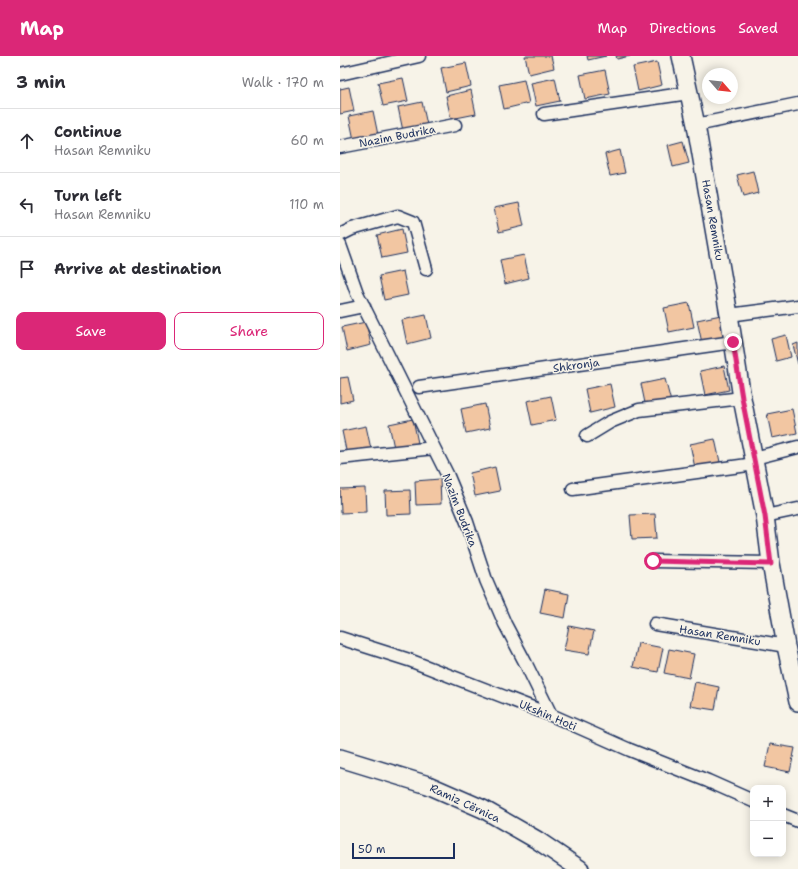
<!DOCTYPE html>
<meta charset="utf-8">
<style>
:root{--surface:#fff;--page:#f7f7f7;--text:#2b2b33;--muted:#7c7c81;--line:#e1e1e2;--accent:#db2777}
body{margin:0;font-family:"Shantell Sans",sans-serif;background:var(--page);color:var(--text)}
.controls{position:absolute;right:12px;bottom:12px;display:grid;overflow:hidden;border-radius:8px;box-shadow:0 2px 10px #0003}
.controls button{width:36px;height:36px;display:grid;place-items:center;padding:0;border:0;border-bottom:1px solid var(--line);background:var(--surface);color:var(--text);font:20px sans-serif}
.compass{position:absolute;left:362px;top:12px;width:36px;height:36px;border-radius:50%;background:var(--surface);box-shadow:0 2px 10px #0003;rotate:118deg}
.scale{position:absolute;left:12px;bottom:10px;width:103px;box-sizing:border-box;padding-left:4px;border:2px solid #1b2f5e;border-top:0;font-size:11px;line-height:14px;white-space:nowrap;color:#1b2f5e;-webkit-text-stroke:3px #f7f3e8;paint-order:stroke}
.stop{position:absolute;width:12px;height:12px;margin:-9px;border:3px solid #db2777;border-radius:50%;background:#fff}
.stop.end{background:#db2777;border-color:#fff;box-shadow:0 1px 4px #0008}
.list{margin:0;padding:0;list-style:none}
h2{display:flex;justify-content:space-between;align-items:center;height:52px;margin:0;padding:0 16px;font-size:17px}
h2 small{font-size:13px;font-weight:400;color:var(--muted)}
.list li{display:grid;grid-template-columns:26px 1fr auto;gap:12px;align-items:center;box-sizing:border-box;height:64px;padding:0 16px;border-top:1px solid var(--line)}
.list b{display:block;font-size:15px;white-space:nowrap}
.list p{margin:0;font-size:13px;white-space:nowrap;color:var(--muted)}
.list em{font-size:13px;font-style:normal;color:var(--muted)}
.actions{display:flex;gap:8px;padding:12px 16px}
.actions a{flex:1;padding:9px 0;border:1px solid var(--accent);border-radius:8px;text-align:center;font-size:14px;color:var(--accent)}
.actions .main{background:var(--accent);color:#fff}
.icon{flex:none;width:22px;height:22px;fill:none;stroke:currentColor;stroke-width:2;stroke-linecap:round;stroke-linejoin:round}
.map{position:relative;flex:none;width:458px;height:813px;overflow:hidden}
header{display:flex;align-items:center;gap:24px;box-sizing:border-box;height:56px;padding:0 20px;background:var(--accent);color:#fff}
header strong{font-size:19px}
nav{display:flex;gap:22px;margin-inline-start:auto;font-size:14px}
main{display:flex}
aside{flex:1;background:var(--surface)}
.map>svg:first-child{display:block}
.building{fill:#f2c6a2;stroke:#1b2f5e}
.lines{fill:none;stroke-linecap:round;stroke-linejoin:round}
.street-casing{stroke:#1b2f5e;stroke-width:15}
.secondary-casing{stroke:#1b2f5e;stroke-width:20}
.street{stroke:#f7f3e8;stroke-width:12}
.secondary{stroke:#f7f3e8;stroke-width:17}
.route{stroke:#db2777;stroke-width:5}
.labels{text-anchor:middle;stroke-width:3;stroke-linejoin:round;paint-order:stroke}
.street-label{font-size:11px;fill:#1b2f5e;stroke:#f7f3e8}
</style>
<header>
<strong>Map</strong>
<nav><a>Map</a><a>Directions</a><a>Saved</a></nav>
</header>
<main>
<aside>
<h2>3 min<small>Walk · 170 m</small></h2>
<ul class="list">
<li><svg class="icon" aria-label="ahead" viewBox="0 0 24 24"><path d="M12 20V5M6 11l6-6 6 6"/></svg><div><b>Continue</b><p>Hasan Remniku</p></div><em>60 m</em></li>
<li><svg class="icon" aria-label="left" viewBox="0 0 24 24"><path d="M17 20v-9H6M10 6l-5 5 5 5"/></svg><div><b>Turn left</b><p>Hasan Remniku</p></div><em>110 m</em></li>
<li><svg class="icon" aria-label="arrive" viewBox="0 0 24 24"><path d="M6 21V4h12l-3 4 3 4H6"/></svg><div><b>Arrive at destination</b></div></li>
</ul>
<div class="actions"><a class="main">Save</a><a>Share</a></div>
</aside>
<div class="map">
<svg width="458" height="813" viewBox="0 0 458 813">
<rect width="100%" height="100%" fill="#f7f3e8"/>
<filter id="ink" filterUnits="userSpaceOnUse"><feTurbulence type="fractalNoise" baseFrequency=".025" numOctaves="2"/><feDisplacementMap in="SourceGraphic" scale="8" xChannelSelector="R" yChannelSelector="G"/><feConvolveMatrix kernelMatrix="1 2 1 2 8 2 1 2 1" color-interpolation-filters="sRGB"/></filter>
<g filter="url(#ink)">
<!-- building -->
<path class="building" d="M185,0H211L214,12L189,18Z
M247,0H266L248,4Z
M276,0H290L277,3Z
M317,6L322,29L298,35L293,11Z
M126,7L131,30L106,36L101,12Z
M265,14L270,38L245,43L240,19Z
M63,22L68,45L43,50L38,27Z
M215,22L220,45L196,50L191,27Z
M184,24L189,47L164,53L159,29Z
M9,31L14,55L0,58V33Z
M131,34L136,58L111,63L106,40Z
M82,46L87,69L63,75L58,51Z
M33,55L38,79L14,84L9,60Z
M343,85L349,107L333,111L328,89Z
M280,94L285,117L270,120L265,98Z
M413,115L418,137L403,141L397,119Z
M179,147L184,170L159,176L154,152Z
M62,173L67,197L42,202L37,179Z
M184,199L189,222L165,228L160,204Z
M63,215L68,239L44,244L39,220Z
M349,247L354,271L329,276L324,252Z
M86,259L91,282L67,288L62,264Z
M381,259L386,282L362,287L357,264Z
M26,266L31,289L7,295L2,271Z
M446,279L451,301L436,305L431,283Z
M458,287V308L453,289Z
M384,310L389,334L365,339L360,315Z
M8,321L13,344L0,347V322Z
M325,323L331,346L306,352L301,328Z
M270,328L275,351L250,357L245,333Z
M211,340L216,364L192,369L187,345Z
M145,348L150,372L126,377L121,353Z
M452,353L457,377L432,382L427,358Z
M73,363L78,387L54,392L49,368Z
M26,370L31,393L7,399L2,375Z
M375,383L380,406L355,412L350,388Z
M155,411L160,435L135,440L130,417Z
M100,423L101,448L76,449L75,425Z
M25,432L26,456L1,457L0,433Z
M70,434L71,458L46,459L45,435Z
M315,458L317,482L292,483L290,459Z
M205,533L229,538L225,562L200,557Z
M229,570L254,575L249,598L224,594Z
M298,587L323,592L318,616L293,611Z
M329,593L354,598L349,622L324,617Z
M355,626L379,631L375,654L350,650Z
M430,688L455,692L450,716L425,711Z"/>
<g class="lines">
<defs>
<path id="street" d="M0,18L79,0
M204,58L349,37
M356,69L458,48
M0,91L115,69
M0,179L12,173L58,160L73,166L86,213
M0,189L17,237L94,392L107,418L127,466L146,524L165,568L185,606L211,659
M0,255L24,250
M389,259L458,250
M79,331L393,286
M247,380L270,366L299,354L402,342
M0,402L94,392
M414,402L458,391
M233,433L415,408
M425,460L458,453
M313,505L431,507
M315,568L446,590
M0,582L69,604L211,659L290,694L368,725L413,745
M443,759L458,765"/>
<path id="secondary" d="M341,0L356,69L389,259L402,342L425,460L431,507L446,590L458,646
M0,702L88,729L143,753L197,784L240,813"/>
</defs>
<!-- street casing -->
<use href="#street" class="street-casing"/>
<!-- secondary casing -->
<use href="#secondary" class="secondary-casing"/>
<!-- street -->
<use href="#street" class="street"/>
<!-- secondary -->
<use href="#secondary" class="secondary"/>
</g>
</g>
<g class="lines" filter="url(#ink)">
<!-- route -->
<path class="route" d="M313,505L431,508L425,460L402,342L393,286"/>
</g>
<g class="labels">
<!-- street labels -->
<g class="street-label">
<text transform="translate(57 80) rotate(-11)" y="4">Nazim Budrika</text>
<text transform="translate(373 164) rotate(80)" y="4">Hasan Remniku</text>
<text transform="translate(236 309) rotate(-8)" y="4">Shkronja</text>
<text transform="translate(120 454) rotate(69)" y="4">Nazim Budrika</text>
<text transform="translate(380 579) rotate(9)" y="4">Hasan Remniku</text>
<text transform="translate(208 659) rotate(23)" y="4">Ukshin Hoti</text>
<text transform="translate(125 747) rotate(25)" y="4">Ramiz Cërnica</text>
</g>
</g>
</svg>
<div class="controls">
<button>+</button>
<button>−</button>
</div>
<svg class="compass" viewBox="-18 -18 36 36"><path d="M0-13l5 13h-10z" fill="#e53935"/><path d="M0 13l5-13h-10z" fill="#7c7c81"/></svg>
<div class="scale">50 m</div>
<div class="stop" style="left:313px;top:505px"></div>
<div class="stop end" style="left:393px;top:286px"></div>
</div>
</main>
